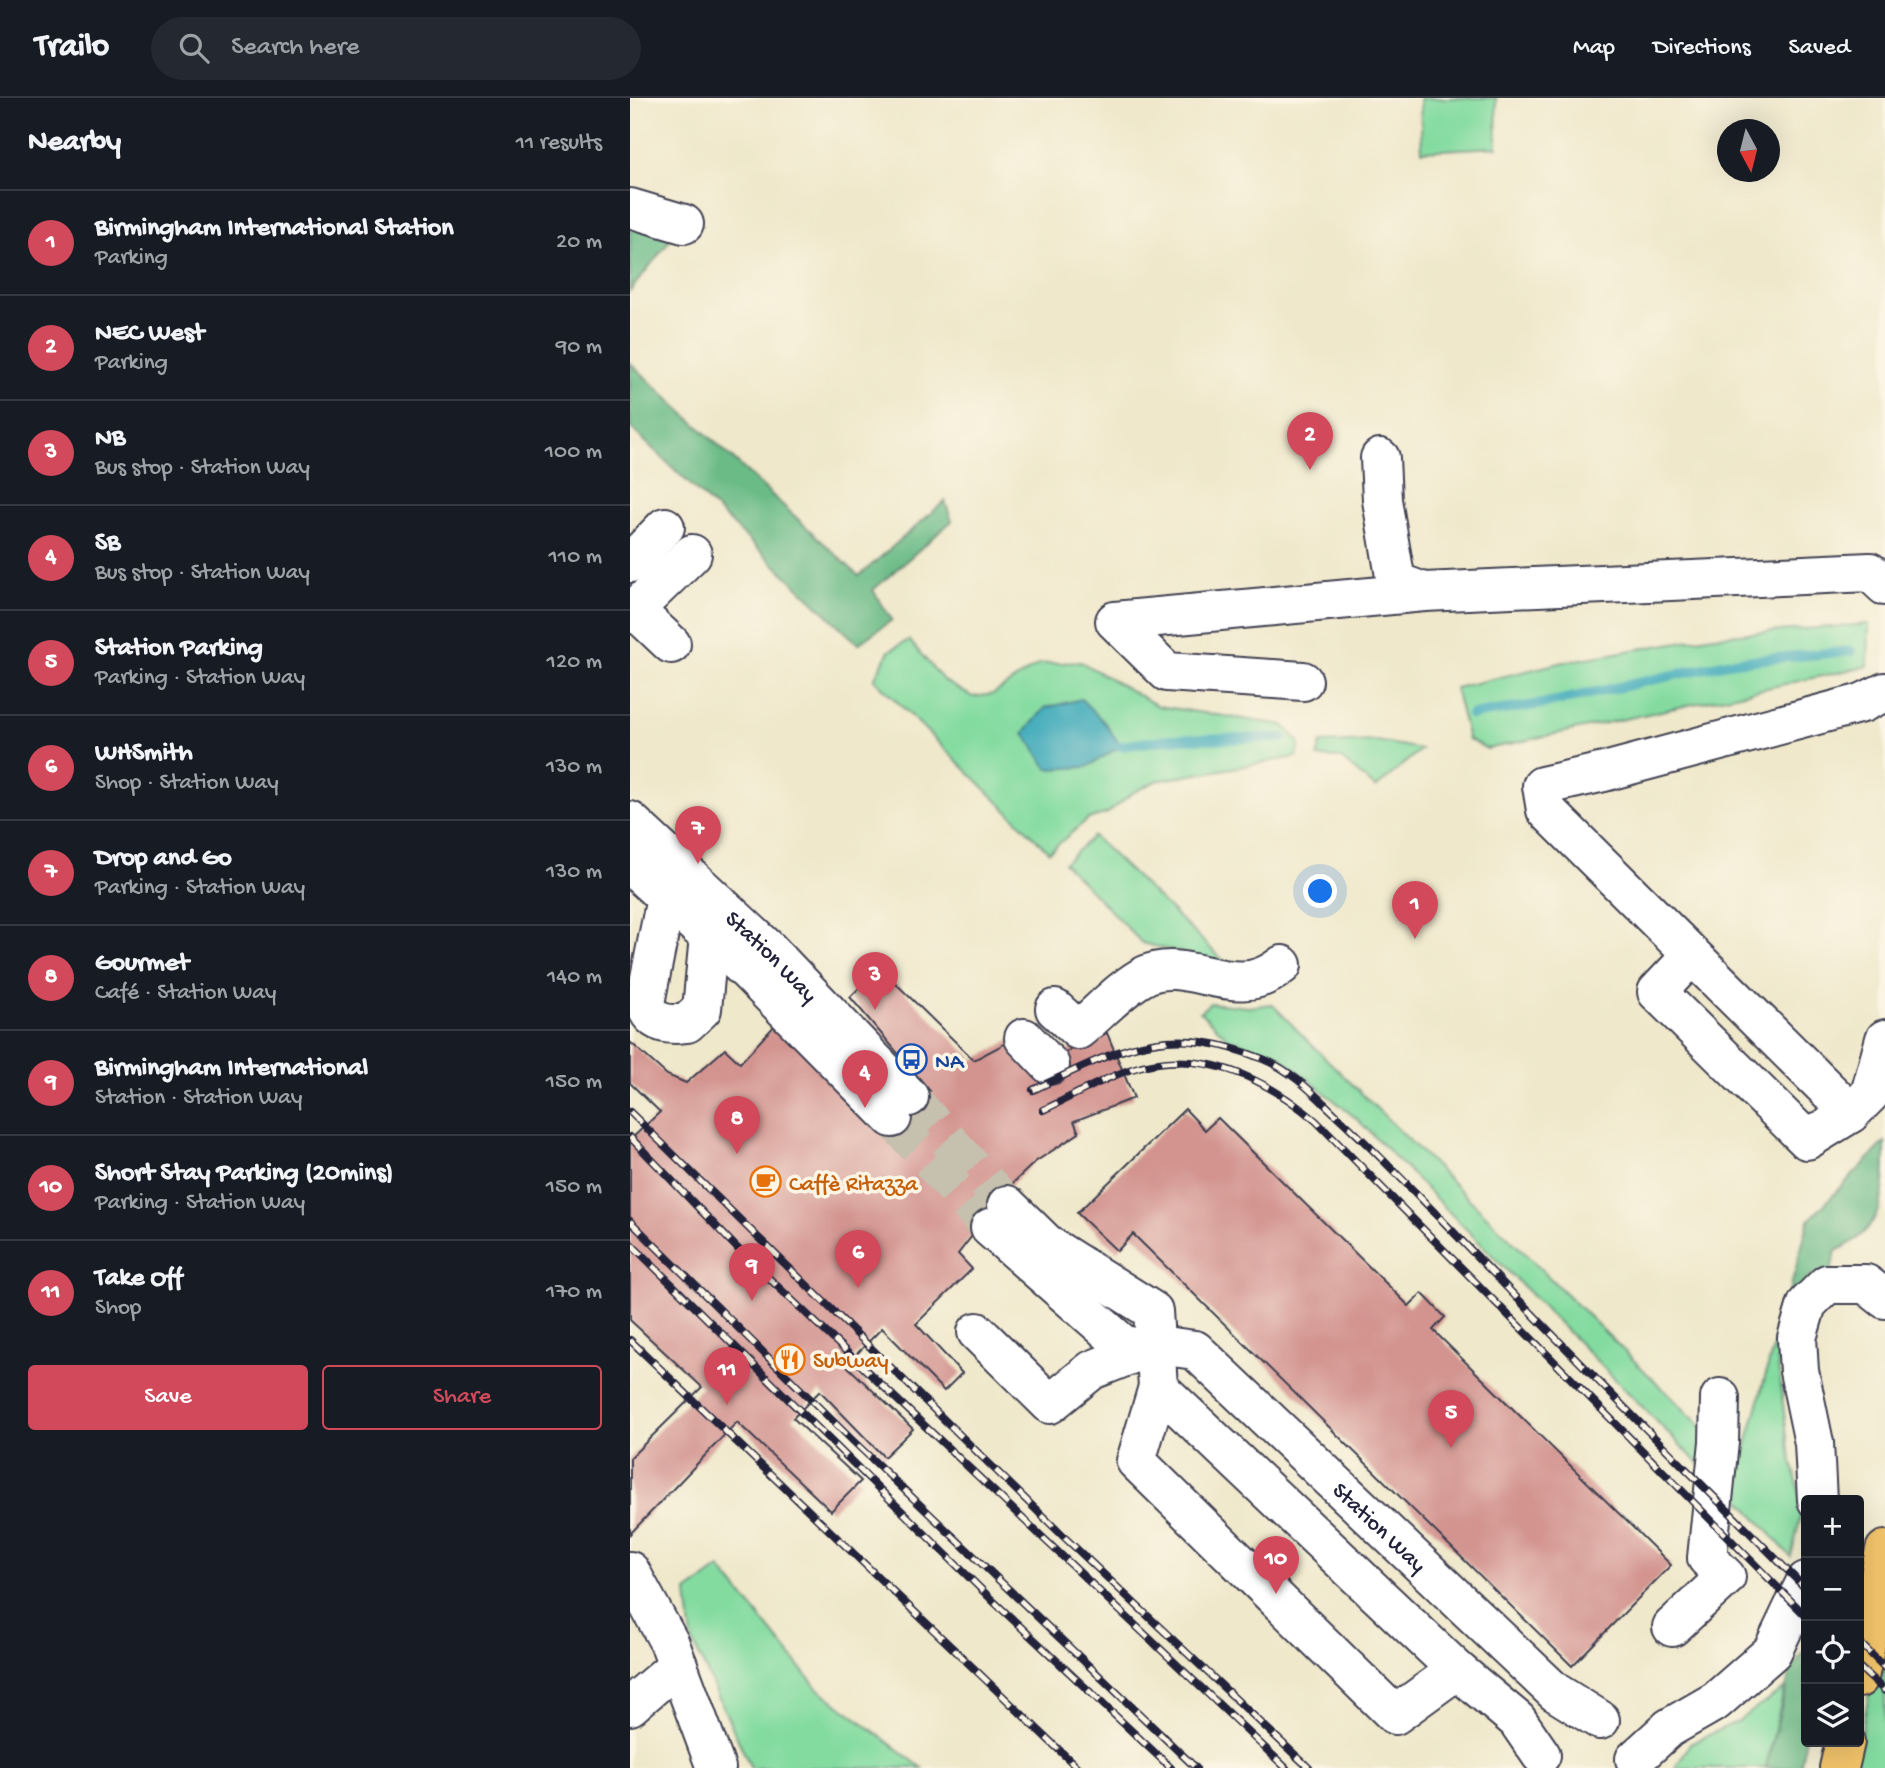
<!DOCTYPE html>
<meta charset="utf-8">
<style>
:root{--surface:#171b24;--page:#242831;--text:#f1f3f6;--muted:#9ea1a6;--line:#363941;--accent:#d1495b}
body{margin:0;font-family:"Gochi Hand",sans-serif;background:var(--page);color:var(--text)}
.controls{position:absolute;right:21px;bottom:21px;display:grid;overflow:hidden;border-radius:7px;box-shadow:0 7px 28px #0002}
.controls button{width:63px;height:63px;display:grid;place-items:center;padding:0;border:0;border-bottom:2px solid var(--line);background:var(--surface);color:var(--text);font:35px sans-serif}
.compass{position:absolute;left:1087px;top:21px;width:63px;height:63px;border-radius:50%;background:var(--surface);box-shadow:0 7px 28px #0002;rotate:173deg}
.you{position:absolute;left:691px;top:794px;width:24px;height:24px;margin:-18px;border:5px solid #fff;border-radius:50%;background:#1a73e8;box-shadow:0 0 0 10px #1a73e833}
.badge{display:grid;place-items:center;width:46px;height:46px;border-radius:50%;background:var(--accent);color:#fff;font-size:23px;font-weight:700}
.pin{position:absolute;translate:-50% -58px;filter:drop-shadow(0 2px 4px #0008)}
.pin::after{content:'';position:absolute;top:37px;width:24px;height:21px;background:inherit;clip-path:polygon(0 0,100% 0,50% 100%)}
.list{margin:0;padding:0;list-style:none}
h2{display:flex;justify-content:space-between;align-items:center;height:91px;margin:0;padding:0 28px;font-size:30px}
h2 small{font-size:23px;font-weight:400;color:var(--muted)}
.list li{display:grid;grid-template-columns:46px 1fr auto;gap:21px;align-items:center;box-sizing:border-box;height:105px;padding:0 28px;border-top:2px solid var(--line)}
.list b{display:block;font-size:26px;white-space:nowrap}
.list p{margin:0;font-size:23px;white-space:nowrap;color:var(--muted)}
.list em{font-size:23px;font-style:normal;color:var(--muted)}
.actions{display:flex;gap:14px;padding:21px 28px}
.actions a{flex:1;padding:16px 0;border:2px solid var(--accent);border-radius:7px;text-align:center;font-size:24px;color:var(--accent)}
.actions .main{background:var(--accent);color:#fff}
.icon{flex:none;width:38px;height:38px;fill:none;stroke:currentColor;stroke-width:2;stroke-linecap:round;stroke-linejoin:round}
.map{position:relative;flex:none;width:1255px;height:1670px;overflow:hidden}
header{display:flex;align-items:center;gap:42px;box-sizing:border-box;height:98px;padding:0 35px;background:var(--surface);border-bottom:2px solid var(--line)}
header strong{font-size:33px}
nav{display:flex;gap:38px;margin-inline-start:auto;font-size:24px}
.search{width:490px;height:63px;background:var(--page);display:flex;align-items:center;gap:18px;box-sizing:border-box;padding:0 24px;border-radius:38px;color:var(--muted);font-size:26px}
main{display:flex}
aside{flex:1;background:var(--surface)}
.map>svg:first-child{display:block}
.green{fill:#83dba0;stroke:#527e6e;stroke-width:2}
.forest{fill:#6abb86;stroke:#466e60;stroke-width:2}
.water{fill:#3ba9b9;stroke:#2e667a;stroke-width:2}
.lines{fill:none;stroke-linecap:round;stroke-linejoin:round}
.stream{stroke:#3ba9b9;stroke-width:10}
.building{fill:#d39490}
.minor-tunnel{stroke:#c6c0ae;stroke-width:38;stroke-dasharray:38 19;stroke-linecap:butt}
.minor-casing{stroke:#414051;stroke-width:42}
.major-casing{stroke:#414051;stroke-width:42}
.minor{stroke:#fff;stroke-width:38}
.major{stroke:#f1c36a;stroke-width:38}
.rail-casing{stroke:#22223b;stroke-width:8}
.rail{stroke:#fcf5e5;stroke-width:5;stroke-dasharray:16;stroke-linecap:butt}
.labels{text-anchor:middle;stroke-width:7;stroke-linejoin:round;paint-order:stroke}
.street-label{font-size:23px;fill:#22223b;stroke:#fcf5e5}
.transit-label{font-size:23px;fill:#164399;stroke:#fcf5e5;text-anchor:start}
.food-label{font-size:23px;fill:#c56008;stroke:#fcf5e5;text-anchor:start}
</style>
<header>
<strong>Trailo</strong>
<div class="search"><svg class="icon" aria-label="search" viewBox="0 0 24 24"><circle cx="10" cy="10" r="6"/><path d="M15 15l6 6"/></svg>Search here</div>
<nav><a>Map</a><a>Directions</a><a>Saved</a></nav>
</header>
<main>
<aside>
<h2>Nearby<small>11 results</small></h2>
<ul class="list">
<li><span class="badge">1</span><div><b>Birmingham International Station</b><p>Parking</p></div><em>20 m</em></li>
<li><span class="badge">2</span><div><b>NEC West</b><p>Parking</p></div><em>90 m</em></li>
<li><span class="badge">3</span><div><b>NB</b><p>Bus stop · Station Way</p></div><em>100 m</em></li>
<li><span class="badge">4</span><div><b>SB</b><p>Bus stop · Station Way</p></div><em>110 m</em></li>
<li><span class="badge">5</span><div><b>Station Parking</b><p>Parking · Station Way</p></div><em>120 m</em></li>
<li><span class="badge">6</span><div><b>WHSmith</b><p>Shop · Station Way</p></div><em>130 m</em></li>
<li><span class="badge">7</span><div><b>Drop and Go</b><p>Parking · Station Way</p></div><em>130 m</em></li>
<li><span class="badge">8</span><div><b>Gourmet</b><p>Café · Station Way</p></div><em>140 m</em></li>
<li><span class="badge">9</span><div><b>Birmingham International</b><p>Station · Station Way</p></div><em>150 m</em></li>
<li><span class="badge">10</span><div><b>Short Stay Parking (20mins)</b><p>Parking · Station Way</p></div><em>150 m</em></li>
<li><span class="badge">11</span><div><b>Take Off</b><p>Shop</p></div><em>170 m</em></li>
</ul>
<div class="actions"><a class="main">Save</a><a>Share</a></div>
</aside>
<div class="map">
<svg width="1255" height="1670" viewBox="0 0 1255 1670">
<rect width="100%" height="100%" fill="#fcf5e5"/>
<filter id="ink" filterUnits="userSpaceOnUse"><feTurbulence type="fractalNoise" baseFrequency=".0143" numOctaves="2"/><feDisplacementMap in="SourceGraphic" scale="14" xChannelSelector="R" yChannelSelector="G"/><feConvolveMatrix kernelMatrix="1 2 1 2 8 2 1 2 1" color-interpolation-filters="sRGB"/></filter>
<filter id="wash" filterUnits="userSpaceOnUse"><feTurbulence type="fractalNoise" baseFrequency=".00686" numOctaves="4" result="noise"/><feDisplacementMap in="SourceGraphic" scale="28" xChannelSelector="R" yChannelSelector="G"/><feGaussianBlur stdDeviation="1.57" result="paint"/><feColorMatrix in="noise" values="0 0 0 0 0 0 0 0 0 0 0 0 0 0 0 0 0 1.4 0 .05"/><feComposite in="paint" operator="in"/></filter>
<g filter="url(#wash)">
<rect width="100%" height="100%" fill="#efe8cb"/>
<!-- green -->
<path class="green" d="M790,0H866L867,49L792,53Z
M1239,526L1238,568L857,651L838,641L825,590L934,564L1084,538Z
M279,542L313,582L343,599L363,596L409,566L451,564L528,608L653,627L670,645L667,659L526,683L502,695L478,715L458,721L419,754L244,581L259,553Z
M747,643L791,651L746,690L710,660L687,659L691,645Z
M463,738L597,866L512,845L434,765Z
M580,905L618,909L642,906L677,942L1082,1339L1069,1366L727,1021L648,957L599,941L570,914Z
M1145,1242L1158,1346L1173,1409L1161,1459L1104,1395Z
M90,1470L187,1590L292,1670H121L62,1542L57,1494Z
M1255,1517V1670H1224Z
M1154,1591L1136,1670H1045L1060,1646L1108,1623Z"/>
<!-- forest -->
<path class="forest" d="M0,125L41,141L0,193Z
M0,265L229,478L315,403L322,423L243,492L262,522L228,546L0,329Z
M1255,1044C1255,1097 1255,1131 1206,1153L1201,1173L1182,1177L1158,1198L1179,1122Z
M1176,1552V1640L1170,1670H1136L1161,1571Z"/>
<!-- water -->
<path class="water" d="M451,601L474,624L491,648L457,669L418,671L394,635L415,610Z"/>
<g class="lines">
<!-- stream -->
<path class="stream" d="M841,617L918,605L1102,564L1221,553
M491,648L541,641L653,640"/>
</g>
<g id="blocks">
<!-- building -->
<path class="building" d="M250,870L344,962L404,930L418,962L477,935L504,1000L444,1023L449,1035L405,1064L384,1084L328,1156L342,1171L286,1226L332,1275L314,1293L252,1230L216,1267L283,1331L254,1359L190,1293L163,1320L231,1383L201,1413L107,1324L0,1436V1360L72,1289L0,1222V1042L30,1014L0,985V944L37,977L56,985L95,951L110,965L148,924L260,1031L300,993L220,899Z
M555,1011L575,1032L588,1020L779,1208L792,1195L815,1219L803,1232L1041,1467L942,1568L503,1136L487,1153L447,1115Z"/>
</g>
</g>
<g filter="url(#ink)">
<use href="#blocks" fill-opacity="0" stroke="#414051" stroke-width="2"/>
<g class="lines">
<!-- minor-tunnel -->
<path class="minor-tunnel" d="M279,999L377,1107
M262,1020L360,1130"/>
<defs>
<g id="minor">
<path d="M0,110L54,126"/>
<path d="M750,360L752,402L766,484L794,494"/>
<path d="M0,465L35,429"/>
<path d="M5,512L41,546"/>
<path d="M0,516L62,456"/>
<path d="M673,583L537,574L485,523L794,494L1240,474L1255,488"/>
<path id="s1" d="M0,723L139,852L279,999"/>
<path d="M0,767L118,874L262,1020"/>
<path d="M38,780V790L15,905C21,925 36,928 57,925L72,911L79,838"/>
<path d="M1062,857L1027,894L1177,1042L1221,1015L916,712L912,688L974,674L1232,605L1255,594"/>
<path d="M425,911L448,932C469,915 492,889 516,877C559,857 606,906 652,867"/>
<path d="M394,940L420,967"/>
<path d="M1221,1015L1240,996L1255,941"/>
<path d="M377,1107L418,1147L523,1213L528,1289L827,1572L887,1622L911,1657"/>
<path id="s2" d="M360,1130L496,1249L527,1247L565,1252L925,1594L970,1622"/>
<path d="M347,1234L420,1306L462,1272L525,1247"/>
<path d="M528,1289L506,1363L765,1617L827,1572"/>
<path d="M1187,1402L1184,1345L1169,1273L1167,1240L1177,1206L1197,1186H1236L1255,1201"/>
<path d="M0,1473L40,1546L86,1670"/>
<path d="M1042,1529L1096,1479L1077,1460L1089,1344L1090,1300"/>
<path d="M0,1608L48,1567"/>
<path d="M1005,1661L1039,1630L1086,1603L1142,1554L1176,1483"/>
</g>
<path id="major" d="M1229,1580L1255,1452
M1209,1670L1215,1644"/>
</defs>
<!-- minor casing -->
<use href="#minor" class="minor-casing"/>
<!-- major casing -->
<use href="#major" class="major-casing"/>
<!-- minor -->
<use href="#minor" class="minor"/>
<!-- major -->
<use href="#major" class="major"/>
<defs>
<path id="rail" d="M403,992C491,951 535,922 633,961C661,972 683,995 704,1015C760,1066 811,1122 864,1176C966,1283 1072,1386 1176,1491
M413,1012C442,999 471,981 502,971C570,949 634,979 686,1023L1176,1518
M0,1014L432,1437L679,1670
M0,1039L107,1150L656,1670
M0,1123L221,1341L566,1670
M0,1145L361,1501L541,1670
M0,1242L448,1670
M1229,1544L1255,1570
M1229,1569L1255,1593"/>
</defs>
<!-- rail casing -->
<use href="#rail" class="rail-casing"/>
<!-- rail -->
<use href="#rail" class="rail"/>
</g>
</g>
<!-- icons -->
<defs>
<symbol id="bus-ring" viewBox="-11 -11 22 22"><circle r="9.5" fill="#fcf5e5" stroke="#1a4fb4" stroke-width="1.5"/><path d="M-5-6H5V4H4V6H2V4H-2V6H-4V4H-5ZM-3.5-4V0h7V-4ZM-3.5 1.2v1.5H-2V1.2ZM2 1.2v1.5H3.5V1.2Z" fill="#1a4fb4"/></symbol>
<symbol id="cafe-ring" viewBox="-11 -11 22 22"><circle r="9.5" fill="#fcf5e5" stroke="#e8710a" stroke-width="1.5"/><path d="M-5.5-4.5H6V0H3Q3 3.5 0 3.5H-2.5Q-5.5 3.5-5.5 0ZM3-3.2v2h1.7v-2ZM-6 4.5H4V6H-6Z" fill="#e8710a"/></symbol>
<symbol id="restaurant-ring" viewBox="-11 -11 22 22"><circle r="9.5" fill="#fcf5e5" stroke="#e8710a" stroke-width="1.5"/><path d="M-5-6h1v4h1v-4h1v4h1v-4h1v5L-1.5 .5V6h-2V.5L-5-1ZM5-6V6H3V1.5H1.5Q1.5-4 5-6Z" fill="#e8710a"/></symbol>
</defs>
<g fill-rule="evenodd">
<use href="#bus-ring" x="264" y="944" width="35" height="35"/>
<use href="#cafe-ring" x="118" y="1066" width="35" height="35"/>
<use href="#restaurant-ring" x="142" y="1244" width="35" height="35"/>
</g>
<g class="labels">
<!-- street labels -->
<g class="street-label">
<text dy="8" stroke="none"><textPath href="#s1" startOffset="196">Station Way</textPath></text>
<text dy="8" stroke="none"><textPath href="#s2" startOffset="506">Station Way</textPath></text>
</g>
<!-- transit labels -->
<g class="transit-label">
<text x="305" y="970">NA</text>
</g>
<!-- food labels -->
<g class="food-label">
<text x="159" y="1092">Caffè Ritazza</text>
<text x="183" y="1269">Subway</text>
</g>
</g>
</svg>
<div class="controls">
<button>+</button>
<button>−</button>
<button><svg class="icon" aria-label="locate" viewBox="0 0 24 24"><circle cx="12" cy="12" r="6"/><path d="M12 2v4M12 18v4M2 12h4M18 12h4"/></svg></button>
<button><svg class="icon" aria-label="layers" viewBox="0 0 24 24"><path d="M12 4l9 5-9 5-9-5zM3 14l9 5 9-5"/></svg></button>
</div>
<svg class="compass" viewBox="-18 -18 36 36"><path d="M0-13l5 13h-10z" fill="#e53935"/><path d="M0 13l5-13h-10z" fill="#9ea1a6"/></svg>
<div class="you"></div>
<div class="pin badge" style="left:785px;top:841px">1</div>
<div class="pin badge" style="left:680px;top:372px">2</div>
<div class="pin badge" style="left:245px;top:912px">3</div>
<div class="pin badge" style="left:235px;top:1010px">4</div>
<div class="pin badge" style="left:821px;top:1350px">5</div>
<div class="pin badge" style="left:228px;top:1190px">6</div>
<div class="pin badge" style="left:68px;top:766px">7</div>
<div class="pin badge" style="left:107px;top:1056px">8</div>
<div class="pin badge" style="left:122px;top:1203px">9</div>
<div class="pin badge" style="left:646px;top:1496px">10</div>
<div class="pin badge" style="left:97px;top:1307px">11</div>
</div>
</main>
